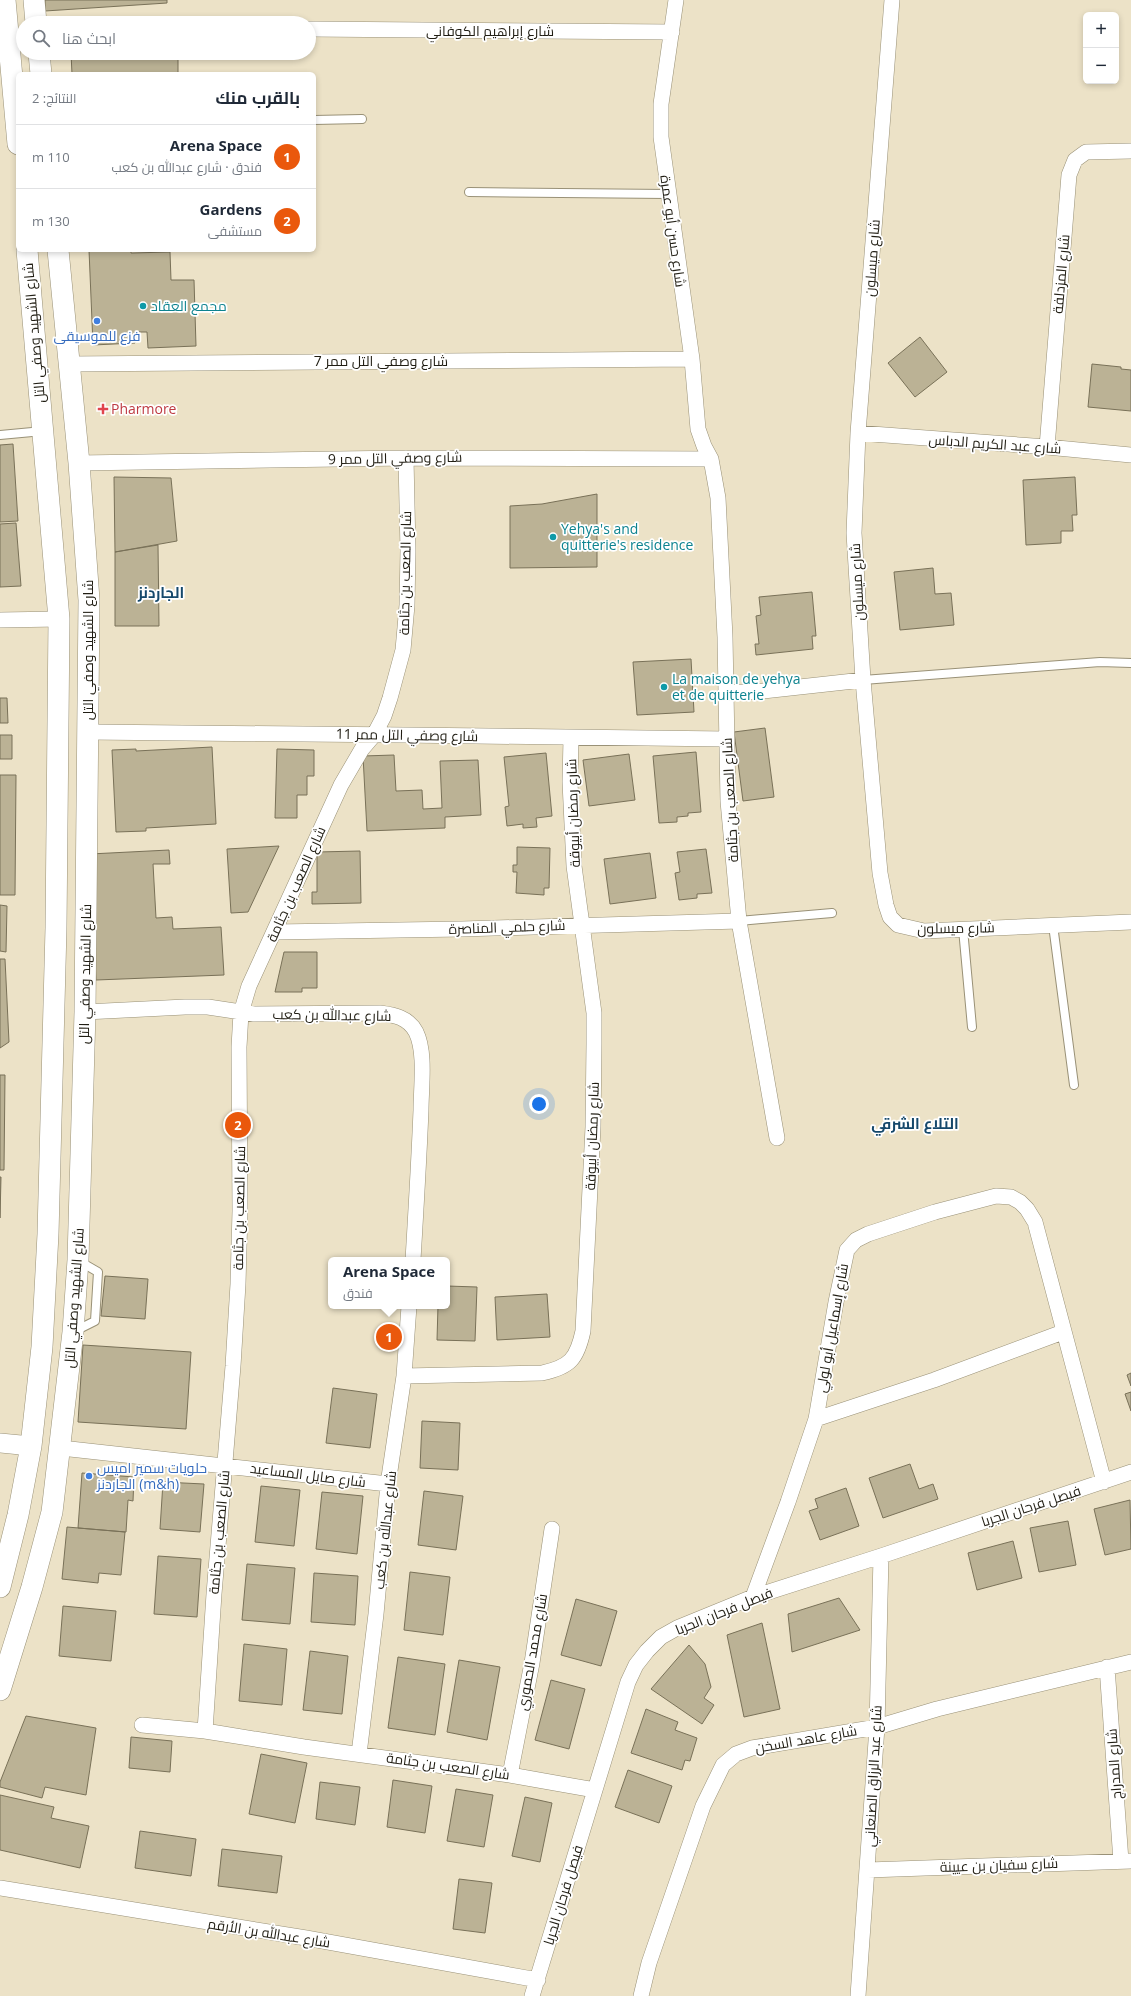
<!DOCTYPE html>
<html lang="ar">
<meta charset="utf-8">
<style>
:root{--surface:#fff;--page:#f2f2f3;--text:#1f2937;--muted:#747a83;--line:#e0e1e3;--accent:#ea580c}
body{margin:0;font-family:"Open Sans",Cairo,sans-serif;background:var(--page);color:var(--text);direction:rtl}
.controls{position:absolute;right:12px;top:12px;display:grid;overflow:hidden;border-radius:6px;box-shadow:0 2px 6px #0003}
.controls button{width:36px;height:36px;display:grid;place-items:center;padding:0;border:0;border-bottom:1px solid var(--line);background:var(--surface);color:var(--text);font:20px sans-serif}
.you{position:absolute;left:539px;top:1104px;width:14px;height:14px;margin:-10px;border:3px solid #fff;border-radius:50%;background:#1a73e8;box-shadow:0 0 0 6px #1a73e833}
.badge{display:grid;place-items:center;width:26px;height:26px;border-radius:50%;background:var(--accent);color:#fff;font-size:13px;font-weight:700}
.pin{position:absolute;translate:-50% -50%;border:2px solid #fff;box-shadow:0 1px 4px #0006}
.popup{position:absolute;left:328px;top:1257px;width:122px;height:52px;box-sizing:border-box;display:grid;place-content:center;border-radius:6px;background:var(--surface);filter:drop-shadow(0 1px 3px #0005);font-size:13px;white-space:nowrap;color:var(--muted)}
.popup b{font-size:15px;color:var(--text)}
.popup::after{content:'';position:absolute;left:50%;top:100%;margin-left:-8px;border:8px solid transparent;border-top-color:var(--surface)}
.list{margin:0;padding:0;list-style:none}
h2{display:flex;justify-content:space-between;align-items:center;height:52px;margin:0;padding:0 16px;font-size:17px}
h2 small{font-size:13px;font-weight:400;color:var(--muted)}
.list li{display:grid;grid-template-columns:26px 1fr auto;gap:12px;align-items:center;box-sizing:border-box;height:64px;padding:0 16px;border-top:1px solid var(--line)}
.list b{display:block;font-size:15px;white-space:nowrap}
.list p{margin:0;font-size:13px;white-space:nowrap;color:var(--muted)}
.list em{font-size:13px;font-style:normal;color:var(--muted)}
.icon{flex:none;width:22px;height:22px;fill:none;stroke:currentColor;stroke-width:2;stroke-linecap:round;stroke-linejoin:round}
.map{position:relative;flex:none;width:1131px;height:1996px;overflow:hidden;direction:ltr}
.search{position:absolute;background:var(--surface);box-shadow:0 2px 6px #0003;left:16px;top:16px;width:300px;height:44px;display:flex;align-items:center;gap:10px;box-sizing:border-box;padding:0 14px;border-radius:22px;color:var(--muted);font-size:15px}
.panel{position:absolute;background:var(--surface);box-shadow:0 2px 6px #0003;left:16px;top:72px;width:300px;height:180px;border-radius:6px;direction:rtl}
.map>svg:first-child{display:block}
.building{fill:#bbb295;stroke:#797158}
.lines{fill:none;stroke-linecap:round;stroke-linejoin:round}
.service-casing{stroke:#999177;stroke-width:10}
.minor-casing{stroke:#999177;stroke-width:16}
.tertiary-casing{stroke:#999177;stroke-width:20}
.secondary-casing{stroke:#999177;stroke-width:22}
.service{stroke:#fff;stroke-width:8}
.minor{stroke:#fff;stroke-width:15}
.tertiary{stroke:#fff;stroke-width:19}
.secondary{stroke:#fff;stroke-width:21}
.culture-dot{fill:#0f9aa8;stroke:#fff;stroke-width:1.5}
.shop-dot{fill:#3f7fe0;stroke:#fff;stroke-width:1.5}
.health-dot{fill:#e0444e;stroke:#fff;stroke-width:1.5}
.labels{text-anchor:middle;stroke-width:3.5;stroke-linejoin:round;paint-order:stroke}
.street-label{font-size:14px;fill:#201d13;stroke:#fff}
.culture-label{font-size:14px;fill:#0d838f;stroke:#fff;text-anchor:start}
.shop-label{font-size:14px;fill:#366cbe;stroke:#fff}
.health-label{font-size:14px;fill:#be3a42;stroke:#fff;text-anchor:start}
.neighbourhood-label{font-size:15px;font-weight:bold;fill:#15486b;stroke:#fff}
</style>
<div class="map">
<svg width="1131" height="1996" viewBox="0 0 1131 1996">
<rect width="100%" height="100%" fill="#ece2c7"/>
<!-- building -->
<path class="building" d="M45,0H167V3L45,11Z
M71,53H178V74H72Z
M89,250H131V253L170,252L171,280H194L196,346L148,348L147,332H135V343L93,345Z
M920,337L947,372L915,397L888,363Z
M1092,364L1121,367V369L1131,370V411L1088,407Z
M13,444L18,521L0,522V445Z
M114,477L171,478L177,541L115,552Z
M1075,477L1077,515H1072L1073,531H1061V543L1026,545L1023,480Z
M597,494V567L510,568V506L542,504Z
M16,523L21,586L0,587V524Z
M158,545L159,626H115V552Z
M933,568L935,594L951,593L954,625L900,630L894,572Z
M812,592L816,636H812L813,649L756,655L755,644H759L756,616L761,615L759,597Z
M691,659L694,712L637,715L633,662Z
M0,698H7L8,723H0Z
M765,728L774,797L743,801L734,732Z
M0,735H12V759H0Z
M212,747L216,824L146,828V831L116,832L112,750L136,749V751Z
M277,749L314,750V776H307V795H297V818H275Z
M696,752L701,812L688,813V816L677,817V822L659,823L653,756Z
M546,753L552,816L536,818L537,827L523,828V824L507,826L505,807L509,806L504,757Z
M629,754L635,800L589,806L583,760Z
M394,755L396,791L422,790L423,809L442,808L440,761L478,760L481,815L445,817V828L367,831L363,756Z
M0,775H16L15,895H0Z
M279,846L248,912L231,913L227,849Z
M517,847L550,848L549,888H544V895L516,893L517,872H513V865H517Z
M706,849L712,893L697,894V898L679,900L675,873L680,872L677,852Z
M169,850L170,864H153L156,918L172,917L173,929L221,927L224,975L96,980L90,854Z
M360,851L361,903L312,904V892H317V852Z
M650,853L656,898L610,904L604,859Z
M0,905L7,906L6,952L0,951Z
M284,952H317V988H302V992H275Z
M0,959H5L9,1042L0,1048Z
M0,1075H5L4,1170H0Z
M0,1177H1L0,1218Z
M105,1276L148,1279L145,1319L101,1316Z
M447,1286L477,1287L475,1341L437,1340L438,1306H447Z
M547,1294L550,1337L497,1340L495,1297Z
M83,1345L191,1352L186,1429L78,1422Z
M1131,1373V1386L1127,1375Z
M333,1388L377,1394L370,1448L326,1443Z
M1131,1392V1411L1125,1394Z
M422,1421L460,1423L458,1470L420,1468Z
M910,1464L919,1489L933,1484L938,1499L883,1518L869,1478Z
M82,1473L134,1477L133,1501L128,1500L126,1532L78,1528Z
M163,1482L204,1484L200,1532L160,1529Z
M261,1486L300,1490L294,1546L255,1542Z
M846,1488L859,1526L820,1540L809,1511L818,1508L815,1499Z
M424,1491L463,1496L456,1550L418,1545Z
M322,1492L363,1496L357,1554L316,1549Z
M1130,1500L1131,1549L1105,1555L1094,1509Z
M1068,1521L1076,1565L1039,1572L1030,1528Z
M67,1527L125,1532L121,1575L99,1573L98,1583L62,1579Z
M1013,1541L1022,1578L977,1590L968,1553Z
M158,1556L201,1559L197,1617L154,1614Z
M247,1564L295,1568L290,1624L242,1620Z
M410,1572L450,1577L443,1635L404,1630Z
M314,1573L358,1576L355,1625L311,1622Z
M839,1598L860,1630L792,1652L788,1614Z
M576,1599L617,1611L601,1666L561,1655Z
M63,1606L116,1611L111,1661L59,1656Z
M762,1623L780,1709L744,1717L727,1635Z
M244,1644L287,1649L282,1705L239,1701Z
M689,1645L705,1664L711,1687L704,1698L714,1705L702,1724L651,1689Z
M310,1651L348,1656L342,1714L303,1710Z
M398,1657L445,1664L435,1735L388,1728Z
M459,1660L500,1667L487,1740L447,1732Z
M551,1680L585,1689L569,1749L535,1740Z
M646,1709L678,1722L675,1730L697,1738L690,1761L685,1760L682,1770L631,1753Z
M26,1716L96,1728L86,1795L45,1787L42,1798L0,1787V1782Z
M131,1737L172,1741L170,1772L129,1768Z
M261,1754L307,1763L295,1823L249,1814Z
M628,1770L672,1786L659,1823L615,1807Z
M393,1780L432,1786L425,1833L387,1827Z
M320,1782L360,1787L355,1825L316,1819Z
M456,1789L493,1795L484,1847L447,1841Z
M0,1795L54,1807L51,1818L89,1826L80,1868L0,1850Z
M525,1797L552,1803L540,1862L512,1856Z
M140,1831L196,1839L191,1876L135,1868Z
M222,1849L282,1856L277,1893L218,1886Z
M459,1879L492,1883L485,1933L453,1929Z"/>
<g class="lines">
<defs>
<path id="service" d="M314,120L362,119
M469,192L668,194
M0,435L43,431
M863,680L1100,662L1131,663
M739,921L832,913
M1053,925L1074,1085
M963,929L972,1027
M75,1331L95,1321L98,1272L79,1261"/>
<path id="minor" d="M676,0L661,104V137L692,359L698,429L704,446L711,459L718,498L725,637L728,801L739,921L777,1138
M892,0L858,433L854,533L863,680L880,873L886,905L890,917L898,925L924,931L1131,922
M309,29L672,32
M69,364L692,359
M858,433L1047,447L1131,455
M1047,447L1069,175L1075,160L1086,152L1131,151
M79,463L406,458L711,459
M0,620L59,619
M725,693L763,691L863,680
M88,732C301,733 513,737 726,739
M275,932L462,929L739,921
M85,1012L185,1007H208L254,1014L380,1013C394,1015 408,1017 416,1032C426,1052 421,1088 421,1110C419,1160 416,1210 413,1260
M404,1376L542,1373C570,1367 577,1359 583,1331L593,1127L594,1044V1013L574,866L570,782L571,739
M816,1419L934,1380L1063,1332
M61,1448L388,1484
M753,1597L788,1502L816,1419L836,1302L847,1250L856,1240L868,1234L935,1212L996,1196L1011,1197L1020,1202L1027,1209L1035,1222L1104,1482
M1107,1667L1121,1861
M142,1725L205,1731L304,1747L510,1775L595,1790
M205,1731L214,1594L233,1366L238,1284L240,1211L239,1047L241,1013L249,986L341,785L362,749L374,735L384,716L390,698L403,650L407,605L408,551L406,458
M359,1754L376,1614L388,1484L404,1376L409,1306
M510,1775L532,1663L552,1529
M868,1870L1131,1861
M0,1888L306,1938L538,1980
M532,1996L628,1682L636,1665L647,1651L661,1637L677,1628L753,1597L881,1556L1131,1472
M641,1996L649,1963L703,1806L723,1765L736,1754L752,1748L877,1727L937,1709L1131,1662
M858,1996L877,1727L881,1556"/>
<path id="tertiary" d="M0,1443L31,1446"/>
<path id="secondary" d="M5,0L18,144
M34,0L36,23
M39,53L41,74
M0,1587L18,1515L31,1446L42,1347L48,1234L56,928L59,619L27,250
M0,1690L32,1587L52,1512L73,1332L78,1260L85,1012L89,600L79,463L58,250"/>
</defs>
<!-- service casing -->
<use href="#service" class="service-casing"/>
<!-- minor casing -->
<use href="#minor" class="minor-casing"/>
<!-- tertiary casing -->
<use href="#tertiary" class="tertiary-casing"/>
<!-- secondary casing -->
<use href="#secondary" class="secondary-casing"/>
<!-- service -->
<use href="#service" class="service"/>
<!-- minor -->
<use href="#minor" class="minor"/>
<!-- tertiary -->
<use href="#tertiary" class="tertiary"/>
<!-- secondary -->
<use href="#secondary" class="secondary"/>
</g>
<!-- markers -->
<g class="culture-dot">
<circle cx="143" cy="306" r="4"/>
<circle cx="553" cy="537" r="4"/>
<circle cx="664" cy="687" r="4"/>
</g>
<g class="shop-dot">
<circle cx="97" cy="321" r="4"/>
<circle cx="89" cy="1476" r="4"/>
</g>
<path class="health-dot" d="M101 403h4v4h4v4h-4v4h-4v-4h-4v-4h4z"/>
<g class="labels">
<!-- street labels -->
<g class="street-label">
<text x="490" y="36">شارع إبراهيم الكوفاني</text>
<text transform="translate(673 231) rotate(82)" y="5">شارع حسن أبو عمرة</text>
<text transform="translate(872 258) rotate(-86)" y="5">شارع ميسلون</text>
<text transform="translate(1061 274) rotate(-85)" y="5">شارع المزدلفة</text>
<text transform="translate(34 333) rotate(-95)" y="5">شارع الشهيد وصفي التل</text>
<text x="381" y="366">شارع وصفي التل ممر 7</text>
<text transform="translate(995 444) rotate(4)" y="5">شارع عبد الكريم الدباس</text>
<text transform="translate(395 458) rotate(-1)" y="5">شارع وصفي التل ممر 9</text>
<text transform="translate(405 573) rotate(-89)" y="5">شارع الصعب بن جثامة</text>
<text transform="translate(857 582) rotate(-93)" y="5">شارع ميسلون</text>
<text transform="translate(88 650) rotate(-90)" y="5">شارع الشهيد وصفي التل</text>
<text transform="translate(407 735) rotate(1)" y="5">شارع وصفي التل ممر 11</text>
<text transform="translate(730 800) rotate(-93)" y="5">شارع الصعب بن جثامة</text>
<text transform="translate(573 813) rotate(-92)" y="5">شارع رمضان أبيوقة</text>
<text transform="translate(296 884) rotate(-66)" y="5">شارع الصعب بن جثامة</text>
<text transform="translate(507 927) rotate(-2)" y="5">شارع حلمي المناصرة</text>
<text transform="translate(956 928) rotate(-1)" y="5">شارع ميسلون</text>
<text transform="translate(85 974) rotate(-89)" y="5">شارع الشهيد وصفي التل</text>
<text transform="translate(332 1015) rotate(1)" y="5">شارع عبدالله بن كعب</text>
<text transform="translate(592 1136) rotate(-88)" y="5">شارع رمضان أبيوقة</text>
<text transform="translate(239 1208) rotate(-89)" y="5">شارع الصعب بن جثامة</text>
<text transform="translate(74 1298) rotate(-86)" y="5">شارع الشهيد وصفي التل</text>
<text transform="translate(832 1328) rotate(-80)" y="5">شارع إسماعيل أبو لولي</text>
<text transform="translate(308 1475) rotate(7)" y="5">شارع صايل المساعيد</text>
<text transform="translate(1031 1506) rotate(-18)" y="5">فيصل فرحان الجربا</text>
<text transform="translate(385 1530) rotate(-84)" y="5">شارع عبدالله بن كعب</text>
<text transform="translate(219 1532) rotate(-85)" y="5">شارع الصعب بن جثامة</text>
<text transform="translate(724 1611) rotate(-22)" y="5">فيصل فرحان الجربا</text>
<text transform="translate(532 1652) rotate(-80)" y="5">شارع محمد الحموري</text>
<text transform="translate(806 1739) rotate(-10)" y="5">شارع عاهد السخن</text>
<text transform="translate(1114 1764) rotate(-94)" y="5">شارع المدراج</text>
<text transform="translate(448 1766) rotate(8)" y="5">شارع الصعب بن جثامة</text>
<text transform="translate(873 1776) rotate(-87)" y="5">شارع عبد الرزاق الصنعاني</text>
<text transform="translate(999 1865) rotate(-2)" y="5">شارع سفيان بن عيينة</text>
<text transform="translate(563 1895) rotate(-73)" y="5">فيصل فرحان الجربا</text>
<text transform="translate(269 1933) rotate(9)" y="5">شارع عبدالله بن الأرقم</text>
</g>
<!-- culture labels -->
<g class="culture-label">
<text x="151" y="311">مجمع العقاد</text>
<text x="561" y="534">Yehya's and<tspan x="561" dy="16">quitterie's residence</tspan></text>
<text x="672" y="684">La maison de yehya<tspan x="672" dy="16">et de quitterie</tspan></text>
</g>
<!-- shop labels -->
<g class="shop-label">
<text x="97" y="341">فزع للموسيقى</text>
<text x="97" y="1473" text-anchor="start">حلويات سمير اميس<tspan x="97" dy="16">الجاردنز (m&amp;h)</tspan></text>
</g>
<!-- health labels -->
<g class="health-label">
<text x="111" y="414">Pharmore</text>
</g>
<!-- neighbourhood labels -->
<g class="neighbourhood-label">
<text x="161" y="598">الجاردنز</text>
<text x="915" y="1129">التلاع الشرقي</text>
</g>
</g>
</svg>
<div class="controls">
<button>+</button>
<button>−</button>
</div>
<div class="you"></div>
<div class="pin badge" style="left:389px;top:1337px">1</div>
<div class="popup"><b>Arena Space</b>فندق</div>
<div class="pin badge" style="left:238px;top:1125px">2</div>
<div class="search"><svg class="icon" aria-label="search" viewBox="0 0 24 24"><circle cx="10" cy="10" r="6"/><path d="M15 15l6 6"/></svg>ابحث هنا</div>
<section class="panel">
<h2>بالقرب منك<small>النتائج: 2</small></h2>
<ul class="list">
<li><span class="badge">1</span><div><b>Arena Space</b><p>فندق · شارع عبدالله بن كعب</p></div><em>110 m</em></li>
<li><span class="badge">2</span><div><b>Gardens</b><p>مستشفى</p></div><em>130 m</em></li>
</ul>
</section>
</div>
